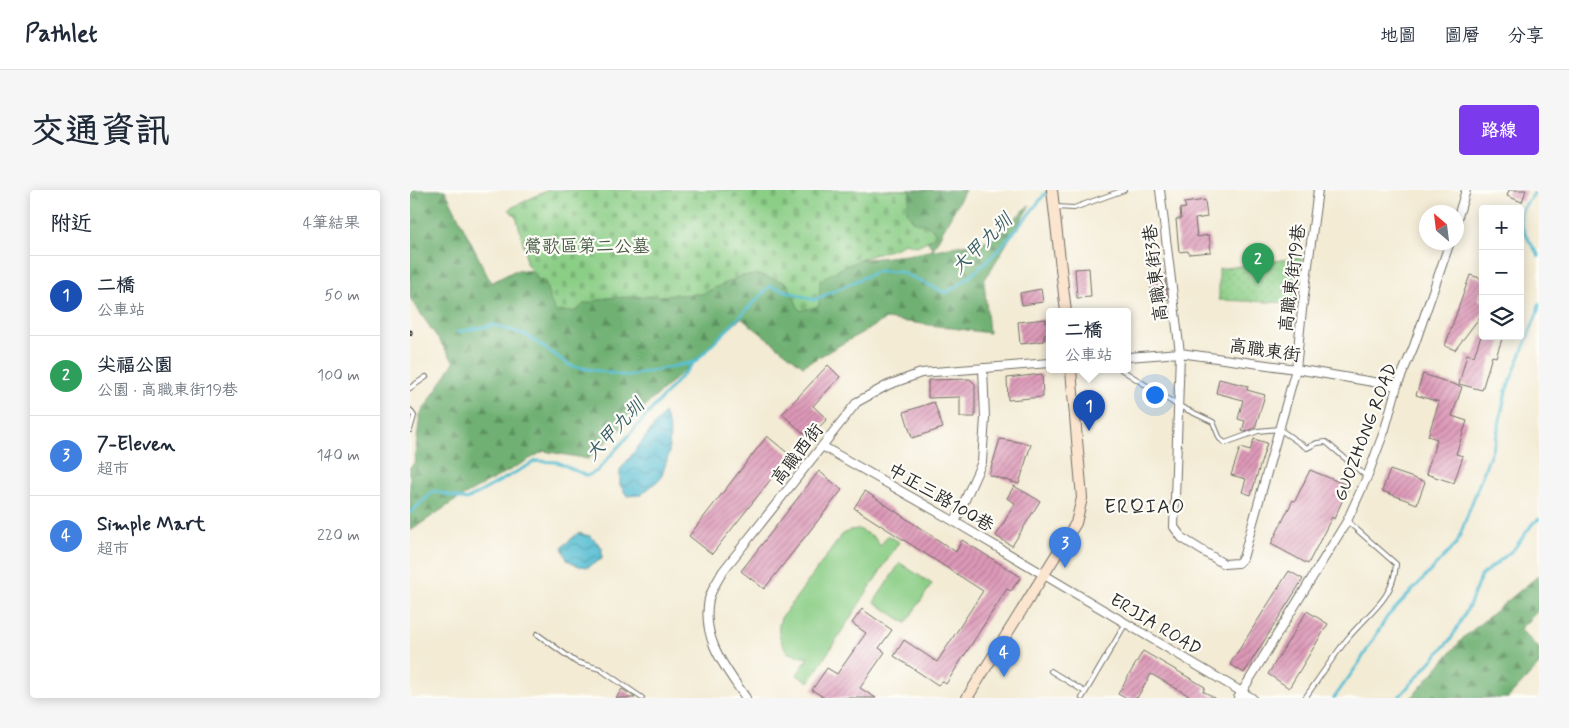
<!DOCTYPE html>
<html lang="zh-TW">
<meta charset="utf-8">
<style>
:root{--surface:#fff;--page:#f6f6f7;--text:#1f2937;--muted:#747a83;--line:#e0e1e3;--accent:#7c3aed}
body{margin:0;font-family:Mynerve,"LXGW WenKai TC",sans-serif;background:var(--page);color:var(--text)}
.controls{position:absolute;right:15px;top:15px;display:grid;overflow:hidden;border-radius:5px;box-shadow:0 2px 12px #0003}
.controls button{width:45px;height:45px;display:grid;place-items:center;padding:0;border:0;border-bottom:1px solid var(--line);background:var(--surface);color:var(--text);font:25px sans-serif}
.compass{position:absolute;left:1009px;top:15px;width:45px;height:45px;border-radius:50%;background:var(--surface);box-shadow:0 2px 12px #0003;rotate:332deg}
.you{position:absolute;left:744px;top:204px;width:18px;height:18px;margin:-12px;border:4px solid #fff;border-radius:50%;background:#1a73e8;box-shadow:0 0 0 8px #1a73e833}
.badge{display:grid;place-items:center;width:32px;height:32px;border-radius:50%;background:var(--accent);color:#fff;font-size:16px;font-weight:700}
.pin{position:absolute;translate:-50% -41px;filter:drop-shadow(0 1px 2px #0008)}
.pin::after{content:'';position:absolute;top:26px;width:18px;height:15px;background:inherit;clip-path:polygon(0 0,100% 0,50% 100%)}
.popup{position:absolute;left:636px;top:118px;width:85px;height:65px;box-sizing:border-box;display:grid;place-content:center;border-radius:5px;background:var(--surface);filter:drop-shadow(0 1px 4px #0005);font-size:16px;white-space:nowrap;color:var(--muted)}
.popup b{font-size:19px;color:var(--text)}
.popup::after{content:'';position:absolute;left:50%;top:100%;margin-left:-10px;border:10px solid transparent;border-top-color:var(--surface)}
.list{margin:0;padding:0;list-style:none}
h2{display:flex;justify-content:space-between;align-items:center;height:65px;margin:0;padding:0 20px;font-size:21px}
h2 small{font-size:16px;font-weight:400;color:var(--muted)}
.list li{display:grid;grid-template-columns:32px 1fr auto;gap:15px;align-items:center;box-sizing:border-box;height:80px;padding:0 20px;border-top:1px solid var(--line)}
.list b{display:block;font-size:19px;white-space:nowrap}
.list p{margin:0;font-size:16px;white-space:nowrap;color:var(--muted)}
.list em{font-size:16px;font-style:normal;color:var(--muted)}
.icon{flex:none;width:28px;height:28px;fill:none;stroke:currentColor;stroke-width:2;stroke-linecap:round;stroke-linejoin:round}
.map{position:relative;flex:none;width:1129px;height:508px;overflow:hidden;border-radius:5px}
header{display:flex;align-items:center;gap:30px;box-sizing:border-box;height:70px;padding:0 25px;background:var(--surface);border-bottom:1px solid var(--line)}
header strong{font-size:24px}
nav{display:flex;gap:28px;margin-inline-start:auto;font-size:18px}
.intro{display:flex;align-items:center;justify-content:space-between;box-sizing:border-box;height:120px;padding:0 30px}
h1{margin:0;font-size:35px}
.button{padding:12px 22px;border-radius:5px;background:var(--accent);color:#fff;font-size:18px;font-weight:700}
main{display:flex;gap:30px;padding:0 30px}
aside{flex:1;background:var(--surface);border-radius:5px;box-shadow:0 2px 12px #0003}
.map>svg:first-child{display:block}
.green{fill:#8bce86;stroke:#5b7c58}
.forest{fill:url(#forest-firs);stroke:#4e6e4f}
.cemetery{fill:url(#cemetery-stones);stroke:#5b7c58}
.park{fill:url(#park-dots);stroke:#5b7c58}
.water{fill:url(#water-waves);stroke:#40747e}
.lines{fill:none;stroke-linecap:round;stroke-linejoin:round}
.stream{stroke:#54bdd2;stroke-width:3}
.building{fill:url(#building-hatch)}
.lane-casing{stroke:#716e66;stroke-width:6}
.street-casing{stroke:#716e66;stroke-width:10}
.secondary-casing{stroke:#716e66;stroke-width:12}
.lane{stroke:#fff;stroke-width:4}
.street{stroke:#fff;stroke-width:8}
.secondary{stroke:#fbe5cf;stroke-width:10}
.rail-casing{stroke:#2b2b2b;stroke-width:5}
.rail{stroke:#fdfcf7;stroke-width:3;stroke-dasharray:9;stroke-linecap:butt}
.labels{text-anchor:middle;stroke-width:4.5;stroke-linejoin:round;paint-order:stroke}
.park-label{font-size:18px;fill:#485c46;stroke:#fdfcf7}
.street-label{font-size:18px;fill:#2b2b2b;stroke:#fdfcf7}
.water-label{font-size:19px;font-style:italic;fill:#395e65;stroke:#fdfcf7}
.quarter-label{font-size:20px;letter-spacing:1px;fill:#2b2b2b;stroke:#fdfcf7}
</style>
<header>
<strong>Pathlet</strong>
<nav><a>地圖</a><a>圖層</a><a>分享</a></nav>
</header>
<div class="intro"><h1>交通資訊</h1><a class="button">路線</a></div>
<main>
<aside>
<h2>附近<small>4筆結果</small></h2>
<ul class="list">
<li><span class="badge" style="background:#1a4fb4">1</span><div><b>二橋</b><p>公車站</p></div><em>50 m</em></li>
<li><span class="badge" style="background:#2e9e5b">2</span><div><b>尖福公園</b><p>公園 · 高職東街19巷</p></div><em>100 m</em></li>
<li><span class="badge" style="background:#3f7fe0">3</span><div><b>7-Eleven</b><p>超市</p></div><em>140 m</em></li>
<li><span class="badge" style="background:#3f7fe0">4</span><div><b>Simple Mart</b><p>超市</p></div><em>220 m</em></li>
</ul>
</aside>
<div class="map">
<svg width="1129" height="508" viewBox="0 0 1129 508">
<defs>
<pattern id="forest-firs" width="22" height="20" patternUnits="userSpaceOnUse" patternTransform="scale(1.25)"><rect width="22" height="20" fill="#70b173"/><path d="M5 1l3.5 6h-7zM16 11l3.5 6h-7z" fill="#5c905f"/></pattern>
<pattern id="cemetery-stones" width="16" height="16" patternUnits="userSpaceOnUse" patternTransform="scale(1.25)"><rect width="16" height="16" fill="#8bce86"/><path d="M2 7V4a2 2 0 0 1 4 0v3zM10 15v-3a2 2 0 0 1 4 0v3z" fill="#78b174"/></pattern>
<pattern id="park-dots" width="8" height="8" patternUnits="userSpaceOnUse" patternTransform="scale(1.25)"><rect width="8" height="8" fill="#8bce86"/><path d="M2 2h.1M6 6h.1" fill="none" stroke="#78b174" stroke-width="1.8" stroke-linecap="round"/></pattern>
<pattern id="water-waves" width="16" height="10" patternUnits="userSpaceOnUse" patternTransform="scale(1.25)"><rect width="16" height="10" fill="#54bdd2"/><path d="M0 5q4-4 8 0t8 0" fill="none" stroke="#469aab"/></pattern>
<pattern id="building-hatch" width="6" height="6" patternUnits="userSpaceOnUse" patternTransform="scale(1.25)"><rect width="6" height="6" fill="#dd99b8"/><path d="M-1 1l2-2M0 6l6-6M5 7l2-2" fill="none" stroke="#b37d96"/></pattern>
</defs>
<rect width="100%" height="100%" fill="#fdfcf7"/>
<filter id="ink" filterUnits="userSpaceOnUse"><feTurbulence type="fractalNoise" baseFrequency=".02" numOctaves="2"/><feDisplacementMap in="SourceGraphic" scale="10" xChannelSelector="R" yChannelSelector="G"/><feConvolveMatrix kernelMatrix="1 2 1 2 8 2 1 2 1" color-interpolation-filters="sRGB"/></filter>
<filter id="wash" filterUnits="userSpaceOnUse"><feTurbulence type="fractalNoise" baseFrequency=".0096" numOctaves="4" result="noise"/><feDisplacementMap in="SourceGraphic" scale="20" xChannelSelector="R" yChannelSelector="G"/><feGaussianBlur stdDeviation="1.12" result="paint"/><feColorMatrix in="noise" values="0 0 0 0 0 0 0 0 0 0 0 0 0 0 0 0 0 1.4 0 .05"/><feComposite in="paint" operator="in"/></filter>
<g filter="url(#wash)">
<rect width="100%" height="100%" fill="#f3ebd4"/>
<!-- green -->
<path class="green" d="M449,339L464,347L470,356L478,345L489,352L399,492L387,485L398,467H391L377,462C370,450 366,441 371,428L432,345L440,340Z
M490,373L522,394L496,433L464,412Z"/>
<!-- forest -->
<path class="forest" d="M0,0H35L81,93L104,81L372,78L497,65L580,50L620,15L574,91L579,143L476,129L393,176L331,128L178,269L134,261L46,310L0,341V277L4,274L10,225L44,172L0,108Z
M479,0H555L523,59Z
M1129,385V420L1110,439L1129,458V475L1098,508H1001L1054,447Z"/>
<!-- cemetery -->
<path class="cemetery" d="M138,0H500L497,22L503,31L521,37L527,46L507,56L494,53C486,60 479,60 469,63C448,70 428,79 410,90L409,116L390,121L377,93L350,85L331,86L292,104L196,108L174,114L166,121L146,122L141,112L135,92L126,88L116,73L115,60L107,29L99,19Z"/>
<!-- park -->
<path class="park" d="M892,67L883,113L809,110V79Z"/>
<!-- water -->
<path class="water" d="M254,223L260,240L259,264L251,288L231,305L217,306L210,295V280Z
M168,343L180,346L192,357V369L178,377L169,376L157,370L152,357Z"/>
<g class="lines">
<!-- stream -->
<path class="stream" d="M1127,0C1122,7 1113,15 1111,23C1108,37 1122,55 1129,66
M47,142L84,135L116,145L161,176L217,186L285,172L360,96L404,110L468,81L491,82L536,103C578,78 608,38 638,0
M0,323L24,301L56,310L126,271L147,272L177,286L187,281L284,172
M924,508L949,473L977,427L1047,353L1086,249L1096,201L1127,124L1129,114
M988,508L1041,449L1059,416L1071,386L1104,359L1123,333L1129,329"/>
</g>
<g id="blocks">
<!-- building -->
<path class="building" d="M1099,0H1116L1112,12L1097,6Z
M795,10L797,27L785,29L787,47L799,45L801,62L779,64L778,61L769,62L766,29H771L770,19L776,18L774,13Z
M679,78L681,107L667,108L665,79Z
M1060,85L1073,89V96L1068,110L1073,111V123L1045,160L1035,156Z
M755,89L758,109L743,111L740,91Z
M631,99L633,112L612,115L610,103Z
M636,129V134H639V143L634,144V151L610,154L608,132Z
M1071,146H1093L1086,167L1082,166L1072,200L1049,194L1057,164L1064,166Z
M418,175L430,187L403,216L417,229L399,248L372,224Z
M632,184L633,207L598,210L597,188Z
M1013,184L1052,197L1042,226L1057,231L1046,264L1053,266L1044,293L1016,284L1027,249L1018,246L1029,212L1006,205Z
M560,189L565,194V227H550V207L518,208V190Z
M809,189L838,196L837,200L855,205L845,238L835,242L832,241L835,231L828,229L833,210L806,203Z
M524,212L533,238L502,248L494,222Z
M357,246L380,265L302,364L279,346Z
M590,249L621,254L609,294L579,285Z
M844,249L857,253L841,305L832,302L836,289L821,285L830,258L840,261Z
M900,280L939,296L924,329L922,327L898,374L861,354L883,310L885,311Z
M980,280L1015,292L1007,314L972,301Z
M409,281L432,300L354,399L331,381Z
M604,296L630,311L602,356L586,346L605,313L597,308Z
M455,301L546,362L552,350L611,387L601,401L597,399L536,494L532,491L528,495L484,466L494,450L527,472L573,401L444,318Z
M879,381L893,389L834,483L820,474Z
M452,419L482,440L469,458L475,462L450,498L466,508H415L402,500L417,478L427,484L456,443L442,433Z
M897,421L918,434L879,498L858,484Z
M733,461L795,497L793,501L805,508H783L741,484L727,508H715L708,504Z
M212,499L220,504L225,508H206Z"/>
</g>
</g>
<g filter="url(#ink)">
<use href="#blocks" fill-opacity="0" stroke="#716e66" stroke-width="1"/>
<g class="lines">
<defs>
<path id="lane" d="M646,17L664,18L714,0
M712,180L767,215L803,232L810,249L815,253L848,241L869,239L897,258L907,253L916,252L957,287
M0,198L16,187
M0,220L4,226L0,240
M127,444L166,472L190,479L232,508
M641,481L675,502
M672,508L716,433
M895,508C909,488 923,467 938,448C958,423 984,409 986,374L937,331"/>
<path id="street" d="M750,0L770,163L764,337L772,348L814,374L828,373L833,368L886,179L892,120L908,0
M1046,33L1056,0
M718,167L770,163L886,179L987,196
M412,256L545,332L842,508
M545,332L572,272L575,228L573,178
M336,508C315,477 291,449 299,409C301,400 308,390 313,381L447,212L478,195L511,183L640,173
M828,508L937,331L957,287L975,239L987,196L1004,156L1040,52"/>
<path id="secondary" d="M642,0L656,122
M557,508L666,333L672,308L661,180"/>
</defs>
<!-- lane casing -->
<use href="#lane" class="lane-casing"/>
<!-- street casing -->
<use href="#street" class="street-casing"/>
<!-- secondary casing -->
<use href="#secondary" class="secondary-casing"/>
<!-- lane -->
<use href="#lane" class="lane"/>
<!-- street -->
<use href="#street" class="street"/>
<!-- secondary -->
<use href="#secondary" class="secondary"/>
<defs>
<path id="rail" d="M0,142V143"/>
</defs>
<!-- rail casing -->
<use href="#rail" class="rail-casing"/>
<!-- rail -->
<use href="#rail" class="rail"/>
</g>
</g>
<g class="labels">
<!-- park labels -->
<g class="park-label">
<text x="177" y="62">鶯歌區第二公墓</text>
</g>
<!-- street labels -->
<g class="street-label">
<text transform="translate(745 83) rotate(-97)" y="6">高職東街3巷</text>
<text transform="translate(882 88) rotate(-83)" y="6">高職東街19巷</text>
<text transform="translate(855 160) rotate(8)" y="6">高職東街</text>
<text transform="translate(955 242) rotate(-69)" y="6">GUOZHONG ROAD</text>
<text transform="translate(387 264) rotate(-52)" y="6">高職西街</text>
<text transform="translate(531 307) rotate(30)" y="6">中正三路100巷</text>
<text transform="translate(746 434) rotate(31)" y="6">ERJIA ROAD</text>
</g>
<!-- water labels -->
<g class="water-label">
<text transform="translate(571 53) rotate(-45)" y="7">大甲九圳</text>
<text transform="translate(204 239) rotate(-47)" y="7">大甲九圳</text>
</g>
<!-- quarter labels -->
<g class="quarter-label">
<text x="735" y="323">ERQIAO</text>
</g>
</g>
</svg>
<div class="controls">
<button>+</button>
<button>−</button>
<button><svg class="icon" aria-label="layers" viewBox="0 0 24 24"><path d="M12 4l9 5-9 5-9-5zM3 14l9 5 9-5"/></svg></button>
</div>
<svg class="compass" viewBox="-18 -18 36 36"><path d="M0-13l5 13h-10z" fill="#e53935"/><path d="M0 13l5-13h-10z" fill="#747a83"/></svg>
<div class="you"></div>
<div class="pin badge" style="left:679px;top:241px;background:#1a4fb4">1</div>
<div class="popup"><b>二橋</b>公車站</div>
<div class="pin badge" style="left:848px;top:94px;background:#2e9e5b">2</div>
<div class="pin badge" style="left:655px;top:378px;background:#3f7fe0">3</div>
<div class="pin badge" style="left:594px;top:487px;background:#3f7fe0">4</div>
</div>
</main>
